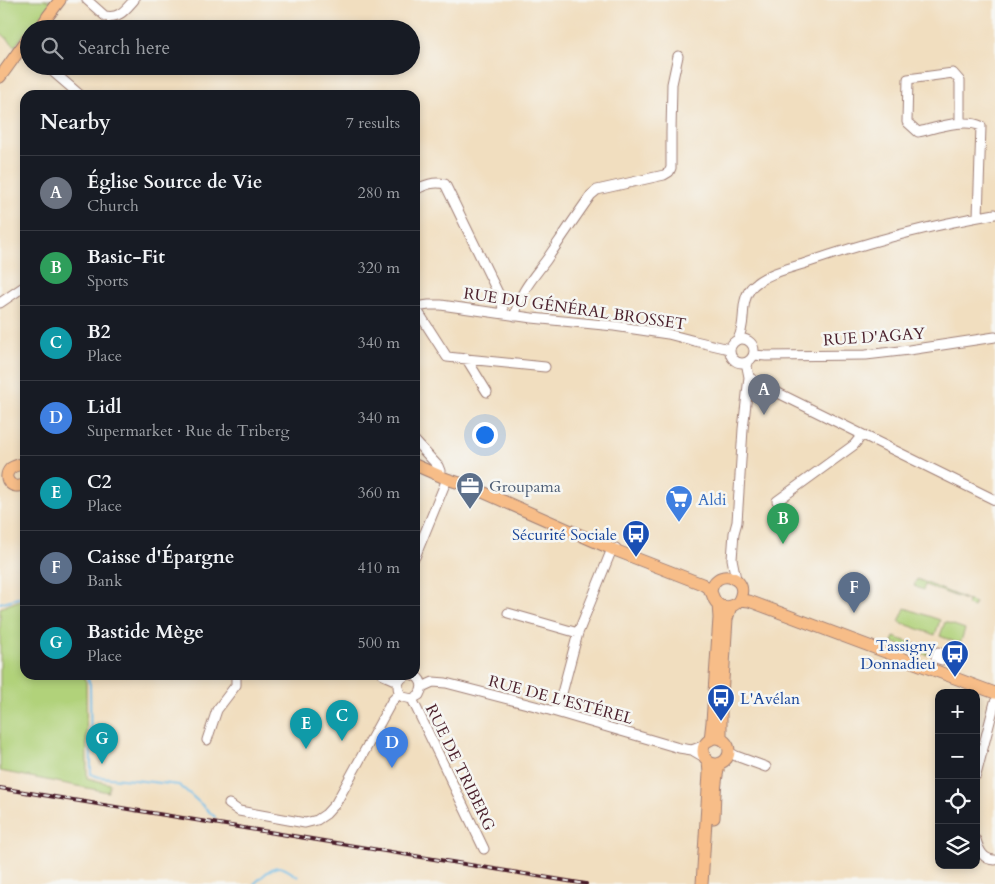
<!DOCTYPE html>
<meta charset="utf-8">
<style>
:root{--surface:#171b24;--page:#20242c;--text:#f1f3f6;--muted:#9ea1a6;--line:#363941;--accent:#d93025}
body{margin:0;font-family:Cardo,serif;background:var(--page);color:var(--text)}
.controls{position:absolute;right:15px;bottom:15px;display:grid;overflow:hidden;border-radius:10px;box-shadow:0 2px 8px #0003}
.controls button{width:45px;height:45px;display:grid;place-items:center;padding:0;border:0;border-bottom:1px solid var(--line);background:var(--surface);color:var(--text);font:25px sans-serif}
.you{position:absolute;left:484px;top:434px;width:18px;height:18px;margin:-12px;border:4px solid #fff;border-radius:50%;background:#1a73e8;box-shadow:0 0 0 8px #1a73e833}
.badge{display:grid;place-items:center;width:32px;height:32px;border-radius:50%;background:var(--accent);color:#fff;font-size:16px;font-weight:700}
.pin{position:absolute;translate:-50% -41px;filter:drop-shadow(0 1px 2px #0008)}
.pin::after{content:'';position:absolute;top:26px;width:18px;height:15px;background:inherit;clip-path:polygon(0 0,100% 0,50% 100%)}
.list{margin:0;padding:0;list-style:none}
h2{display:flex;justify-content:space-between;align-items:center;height:65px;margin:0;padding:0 20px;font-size:21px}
h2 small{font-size:16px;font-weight:400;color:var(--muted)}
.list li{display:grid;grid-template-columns:32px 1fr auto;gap:15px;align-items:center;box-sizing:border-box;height:75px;padding:0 20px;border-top:1px solid var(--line)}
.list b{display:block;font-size:19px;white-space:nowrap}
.list p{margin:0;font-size:16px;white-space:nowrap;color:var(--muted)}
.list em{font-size:16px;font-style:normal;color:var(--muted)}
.icon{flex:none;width:28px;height:28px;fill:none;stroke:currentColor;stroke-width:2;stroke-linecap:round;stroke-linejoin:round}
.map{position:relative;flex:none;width:995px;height:884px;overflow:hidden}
.search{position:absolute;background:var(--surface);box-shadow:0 2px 8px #0003;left:20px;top:20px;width:400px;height:55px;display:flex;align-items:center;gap:12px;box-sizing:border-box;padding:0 18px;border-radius:28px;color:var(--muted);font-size:19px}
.panel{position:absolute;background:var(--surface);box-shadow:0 2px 8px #0003;left:20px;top:90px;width:400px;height:590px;border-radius:15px}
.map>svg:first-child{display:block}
.green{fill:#b1d27a;stroke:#7e7852}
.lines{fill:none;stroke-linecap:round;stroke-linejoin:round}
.stream{stroke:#6dbce8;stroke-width:2}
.minor-casing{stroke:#9e7e75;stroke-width:11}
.major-casing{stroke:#9e7e75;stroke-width:13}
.minor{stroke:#fff;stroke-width:9}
.major{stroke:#f7bd88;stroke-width:11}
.rail-casing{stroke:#4a1f2b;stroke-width:4}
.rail{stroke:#f6f6f2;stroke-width:2;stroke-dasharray:5.5;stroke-linecap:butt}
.labels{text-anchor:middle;stroke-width:5;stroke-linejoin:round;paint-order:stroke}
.street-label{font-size:16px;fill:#4a1f2b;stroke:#f6f6f2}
.service-label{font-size:16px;fill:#4e5e75;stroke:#f6f6f2;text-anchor:start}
.shop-label{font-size:16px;fill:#366cbe;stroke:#f6f6f2;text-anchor:start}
.transit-label{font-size:16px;fill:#164399;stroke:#f6f6f2;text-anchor:end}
</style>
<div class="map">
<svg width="995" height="884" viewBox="0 0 995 884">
<rect width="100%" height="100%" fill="#f6f6f2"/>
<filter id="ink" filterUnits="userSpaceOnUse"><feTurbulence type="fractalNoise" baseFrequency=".02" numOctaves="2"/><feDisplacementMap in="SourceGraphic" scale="10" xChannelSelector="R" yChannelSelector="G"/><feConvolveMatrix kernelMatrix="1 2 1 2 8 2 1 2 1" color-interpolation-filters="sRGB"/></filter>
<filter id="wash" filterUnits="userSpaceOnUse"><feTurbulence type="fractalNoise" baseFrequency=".0096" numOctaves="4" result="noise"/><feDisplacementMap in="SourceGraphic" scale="20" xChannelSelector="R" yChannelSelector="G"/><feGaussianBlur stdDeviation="1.12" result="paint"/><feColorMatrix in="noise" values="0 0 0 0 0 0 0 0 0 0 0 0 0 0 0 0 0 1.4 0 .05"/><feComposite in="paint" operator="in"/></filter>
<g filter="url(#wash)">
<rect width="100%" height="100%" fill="#f1debf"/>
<!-- green -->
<path class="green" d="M0,0H55L30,29H29L15,46L0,32Z
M917,579L975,603L973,607L967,605L968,601L925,585L923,590L914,586Z
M25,598V675H83L86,682L87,778L110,784L108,792L0,771V608Z
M905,608L940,620L935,635L899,622Z
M945,622L965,629L960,644L940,636Z
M894,637L929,649L927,655L892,642Z"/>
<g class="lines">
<!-- stream -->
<path class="stream" d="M0,603L25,596
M86,675L90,684L91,774L99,777L134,780L179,785L190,794L215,817
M254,884C260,879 270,867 279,867C285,867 293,874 298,877"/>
</g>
</g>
<g filter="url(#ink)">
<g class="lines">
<defs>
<path id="minor" d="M87,0L105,16C119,19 125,10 134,0
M50,66L51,70L80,95
M960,123V81L953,73L908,79L907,122L918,132C936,128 964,118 981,126L978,217
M415,190C425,185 434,181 445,184L501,299L504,314
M0,303L25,286
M415,307L429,305H441L532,318L614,326L668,334L695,341L729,349
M415,307L447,357L545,367
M515,316C519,292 534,277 547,259C562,237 576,216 591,195L597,190L664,175L669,172L671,168V132L672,84L678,56
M730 351a12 12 0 1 1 24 0a12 12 0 1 1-24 0Z
M738,339C747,323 739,303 751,288C762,275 787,269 803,264C864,243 931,225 995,214
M754,355L766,356L866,355L909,350L995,337
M466,358L487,392
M748,362L747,367L749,377L758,383L995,500
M415,441L438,466L440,471
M777,501L854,445L862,435
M415,557L447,479
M736,579L732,559L734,533L737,522L743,429L749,377
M508,613L578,633
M938,652L943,654L942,660L936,658Z
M383,675L399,682
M407,675C397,679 395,689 403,697L412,699L419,695C424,687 422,678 413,675
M422,687L433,682L446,683L539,707L679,748L692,750L704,757
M412,699L484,849
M557,712L578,633L612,549L616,548
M207,740L217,710L236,685V675
M692,750L705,745
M729,752L736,756L766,767
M976,775L995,702
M229,804L239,811L305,823L317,820L326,814L336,803L392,701L400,693
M976,840C979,850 983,860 995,860"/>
<path id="major" d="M40,29L48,16L60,0
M0,77C10,64 19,50 29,37
M25,463C20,465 14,465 10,469C1,479 13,491 25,484
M415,465L447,479L469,486L612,549L702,584C705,586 709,588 711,592C714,597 713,601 719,605C724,607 730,607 734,605C738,603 740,599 741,595C747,576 714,567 711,592
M739,600L749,601L995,693
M703 751a13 13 0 1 1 26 0a13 13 0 1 1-26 0Z
M721,739V711L727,619L731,606
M710,740L712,722L719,618L718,604
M714,818C715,800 714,780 720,763
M702,884L709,773L708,761"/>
</defs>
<!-- minor casing -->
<use href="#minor" class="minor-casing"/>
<!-- major casing -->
<use href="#major" class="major-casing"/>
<!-- minor -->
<use href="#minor" class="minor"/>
<!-- major -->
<use href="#major" class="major"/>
<defs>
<path id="rail" d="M0,788L586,884"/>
</defs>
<!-- rail casing -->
<use href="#rail" class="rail-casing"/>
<!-- rail -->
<use href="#rail" class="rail"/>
</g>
</g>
<!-- icons -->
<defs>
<symbol id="office-pin" viewBox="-11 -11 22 30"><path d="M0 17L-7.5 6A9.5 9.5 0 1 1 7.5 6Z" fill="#5c6f8a" stroke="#f6f6f2"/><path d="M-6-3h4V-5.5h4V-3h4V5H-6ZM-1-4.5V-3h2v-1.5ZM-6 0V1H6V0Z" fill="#fff"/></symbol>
<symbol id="supermarket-pin" viewBox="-11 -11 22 30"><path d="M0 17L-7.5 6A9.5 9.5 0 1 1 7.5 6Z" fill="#3f7fe0" stroke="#f6f6f2"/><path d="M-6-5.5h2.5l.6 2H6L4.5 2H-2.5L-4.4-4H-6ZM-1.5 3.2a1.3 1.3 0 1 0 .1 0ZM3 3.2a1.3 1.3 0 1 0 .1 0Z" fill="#fff"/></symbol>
<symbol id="bus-pin" viewBox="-11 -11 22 30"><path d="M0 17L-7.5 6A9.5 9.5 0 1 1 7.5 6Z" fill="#1a4fb4" stroke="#f6f6f2"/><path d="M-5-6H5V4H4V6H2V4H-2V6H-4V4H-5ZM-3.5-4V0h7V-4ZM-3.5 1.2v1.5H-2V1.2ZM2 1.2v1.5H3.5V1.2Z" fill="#fff"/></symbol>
</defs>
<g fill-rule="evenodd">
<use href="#office-pin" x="454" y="470" width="32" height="43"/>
<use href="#supermarket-pin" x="663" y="483" width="32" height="43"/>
<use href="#bus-pin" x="620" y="518" width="32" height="43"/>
<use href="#bus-pin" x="939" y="638" width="32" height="43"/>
<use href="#bus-pin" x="705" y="682" width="32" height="43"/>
</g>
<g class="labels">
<!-- street labels -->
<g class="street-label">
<text transform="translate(575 308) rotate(8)" y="6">RUE DU GÉNÉRAL BROSSET</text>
<text transform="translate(874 336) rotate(-4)" y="6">RUE D'AGAY</text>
<text transform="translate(561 699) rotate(15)" y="6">RUE DE L'ESTÉREL</text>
<text transform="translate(461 767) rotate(64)" y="6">RUE DE TRIBERG</text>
</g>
<!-- service labels -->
<g class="service-label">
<text x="489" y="492">Groupama</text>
</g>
<!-- shop labels -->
<g class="shop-label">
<text x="698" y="505">Aldi</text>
</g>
<!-- transit labels -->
<g class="transit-label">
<text x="617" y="540">Sécurité Sociale</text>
<text x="936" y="651">Tassigny<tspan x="936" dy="18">Donnadieu</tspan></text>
<text x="740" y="704" text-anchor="start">L'Avélan</text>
</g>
</g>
</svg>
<div class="controls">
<button>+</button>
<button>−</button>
<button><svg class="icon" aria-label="locate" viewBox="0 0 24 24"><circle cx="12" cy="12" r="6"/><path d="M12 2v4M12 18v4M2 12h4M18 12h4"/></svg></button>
<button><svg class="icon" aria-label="layers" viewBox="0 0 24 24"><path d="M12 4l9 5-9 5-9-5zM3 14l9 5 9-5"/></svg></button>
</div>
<div class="you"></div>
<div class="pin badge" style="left:764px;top:415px;background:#6b7280">A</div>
<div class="pin badge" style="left:783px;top:544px;background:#2e9e5b">B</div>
<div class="pin badge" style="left:342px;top:741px;background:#0f9aa8">C</div>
<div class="pin badge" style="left:392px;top:768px;background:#3f7fe0">D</div>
<div class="pin badge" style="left:306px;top:749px;background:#0f9aa8">E</div>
<div class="pin badge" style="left:854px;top:613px;background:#5c6f8a">F</div>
<div class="pin badge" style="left:102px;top:764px;background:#0f9aa8">G</div>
<div class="search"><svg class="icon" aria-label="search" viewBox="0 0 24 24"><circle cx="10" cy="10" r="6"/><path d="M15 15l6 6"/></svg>Search here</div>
<section class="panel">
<h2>Nearby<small>7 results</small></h2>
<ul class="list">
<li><span class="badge" style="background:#6b7280">A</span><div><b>Église Source de Vie</b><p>Church</p></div><em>280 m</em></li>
<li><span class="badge" style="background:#2e9e5b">B</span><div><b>Basic-Fit</b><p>Sports</p></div><em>320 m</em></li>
<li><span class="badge" style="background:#0f9aa8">C</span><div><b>B2</b><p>Place</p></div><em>340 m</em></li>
<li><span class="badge" style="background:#3f7fe0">D</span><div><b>Lidl</b><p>Supermarket · Rue de Triberg</p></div><em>340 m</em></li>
<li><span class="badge" style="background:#0f9aa8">E</span><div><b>C2</b><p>Place</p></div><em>360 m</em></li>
<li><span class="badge" style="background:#5c6f8a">F</span><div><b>Caisse d'Épargne</b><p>Bank</p></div><em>410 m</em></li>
<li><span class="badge" style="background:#0f9aa8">G</span><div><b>Bastide Mège</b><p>Place</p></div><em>500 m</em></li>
</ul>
</section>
</div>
